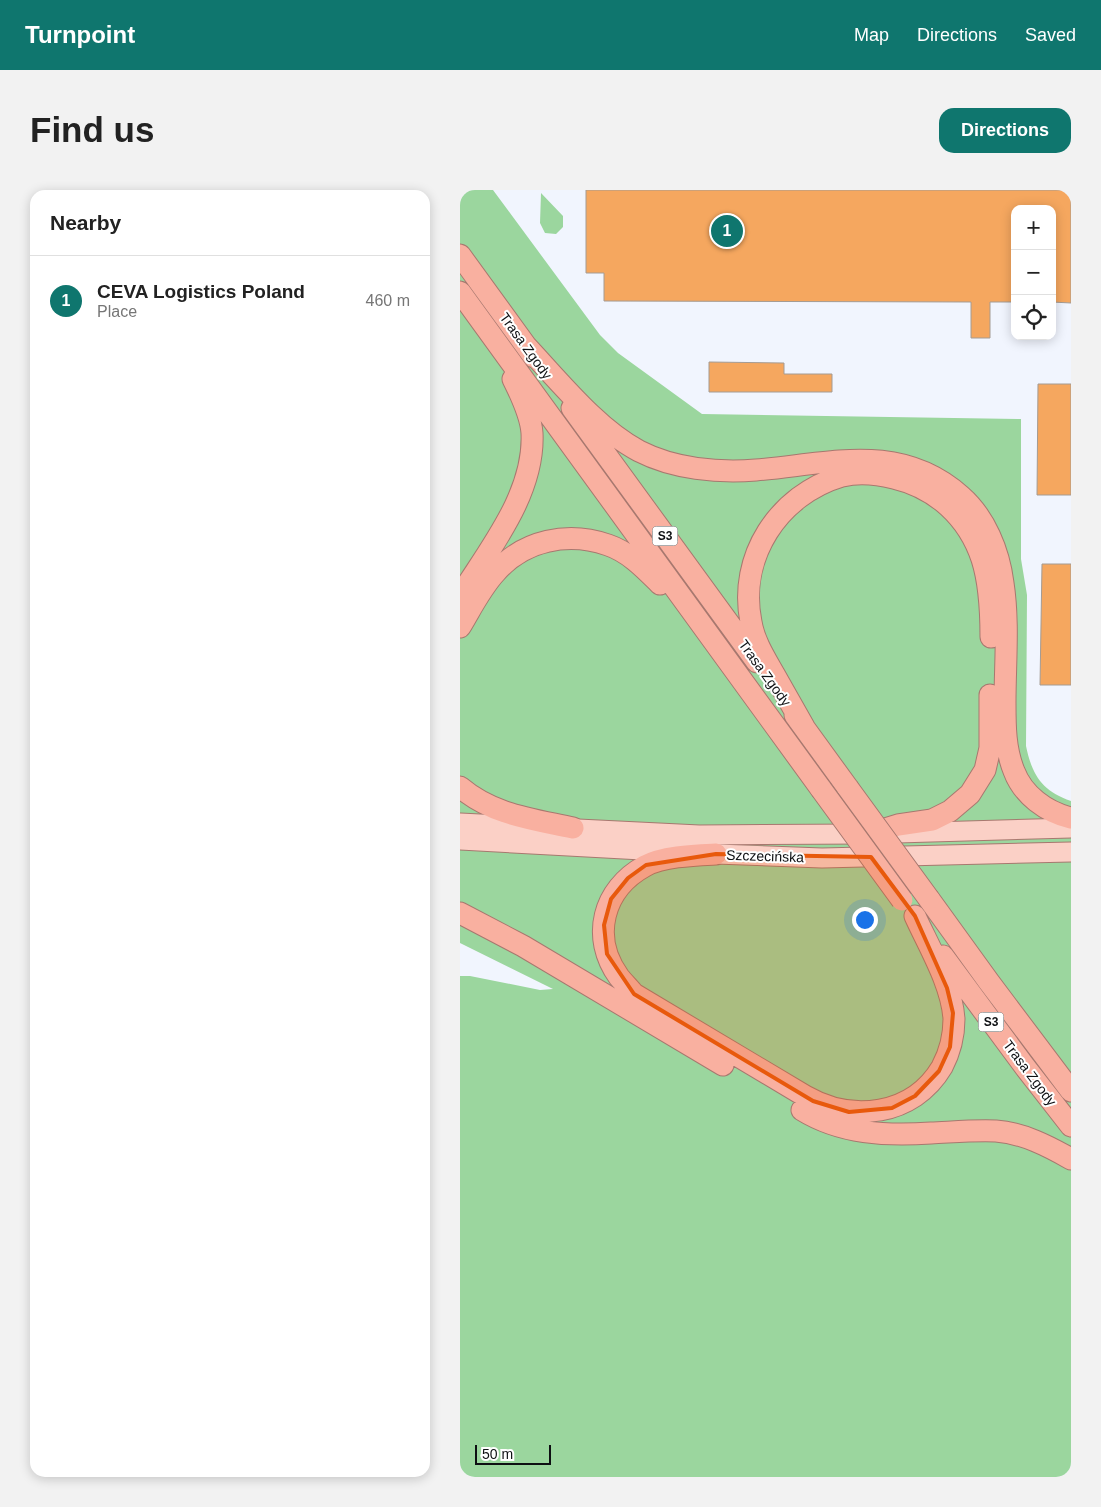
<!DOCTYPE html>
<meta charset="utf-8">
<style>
:root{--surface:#fff;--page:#f2f2f2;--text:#222;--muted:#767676;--line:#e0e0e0;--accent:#0f766e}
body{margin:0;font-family:Helvetica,sans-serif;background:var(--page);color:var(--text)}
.controls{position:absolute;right:15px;top:15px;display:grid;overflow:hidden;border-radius:10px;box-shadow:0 2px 12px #0003}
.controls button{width:45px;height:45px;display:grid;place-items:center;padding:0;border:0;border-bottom:1px solid var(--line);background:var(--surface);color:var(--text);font:25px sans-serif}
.scale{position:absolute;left:15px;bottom:12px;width:76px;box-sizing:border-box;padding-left:5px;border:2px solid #0e1013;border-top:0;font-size:14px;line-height:18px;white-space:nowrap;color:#0e1013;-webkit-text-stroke:4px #fff;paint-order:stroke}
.you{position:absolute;left:404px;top:729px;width:18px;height:18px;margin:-12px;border:4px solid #fff;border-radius:50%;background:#1a73e8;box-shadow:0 0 0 8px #1a73e833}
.badge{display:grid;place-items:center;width:32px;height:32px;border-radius:50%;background:var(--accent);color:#fff;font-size:16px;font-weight:700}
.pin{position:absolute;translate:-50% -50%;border:2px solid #fff;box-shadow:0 1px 5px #0006}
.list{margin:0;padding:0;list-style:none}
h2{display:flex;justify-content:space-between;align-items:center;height:65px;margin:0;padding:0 20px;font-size:21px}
h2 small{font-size:16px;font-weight:400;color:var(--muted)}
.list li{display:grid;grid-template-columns:32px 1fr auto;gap:15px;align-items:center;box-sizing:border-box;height:90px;padding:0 20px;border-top:1px solid var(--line)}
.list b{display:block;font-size:19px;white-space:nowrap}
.list p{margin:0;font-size:16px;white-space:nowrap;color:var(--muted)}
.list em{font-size:16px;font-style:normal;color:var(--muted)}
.icon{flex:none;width:28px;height:28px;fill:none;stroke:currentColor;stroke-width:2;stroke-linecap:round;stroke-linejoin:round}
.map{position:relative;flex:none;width:611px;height:1287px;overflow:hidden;border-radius:15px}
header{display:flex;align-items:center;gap:30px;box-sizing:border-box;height:70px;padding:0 25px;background:var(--accent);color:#fff}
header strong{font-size:24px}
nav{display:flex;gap:28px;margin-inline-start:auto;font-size:18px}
.intro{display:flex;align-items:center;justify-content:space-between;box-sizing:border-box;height:120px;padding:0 30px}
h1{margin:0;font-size:35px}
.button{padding:12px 22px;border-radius:15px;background:var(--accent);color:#fff;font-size:18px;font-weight:700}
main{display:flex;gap:30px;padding:0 30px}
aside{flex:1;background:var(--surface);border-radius:15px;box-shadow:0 2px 12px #0003}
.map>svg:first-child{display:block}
.green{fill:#9bd69e}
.building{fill:#f5a75f;stroke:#a49b93}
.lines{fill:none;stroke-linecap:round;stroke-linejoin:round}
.major-casing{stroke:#a7786f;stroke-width:21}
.highway-casing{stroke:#a7786f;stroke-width:23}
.major{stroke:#fbd0c6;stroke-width:19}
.highway{stroke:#f9b0a0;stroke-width:21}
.highway-bridge-casing{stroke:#a7786f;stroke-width:23;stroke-linecap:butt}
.highway-bridge{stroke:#f9b0a0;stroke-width:21}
.marked{fill:#e8590c;fill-opacity:0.2;stroke:#e8590c;stroke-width:4;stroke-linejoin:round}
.labels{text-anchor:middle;stroke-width:4;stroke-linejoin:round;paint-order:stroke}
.shield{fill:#fff;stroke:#56585a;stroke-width:1}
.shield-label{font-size:12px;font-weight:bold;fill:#0e1013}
.street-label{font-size:14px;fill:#0e1013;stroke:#fff}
</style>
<header>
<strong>Turnpoint</strong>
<nav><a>Map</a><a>Directions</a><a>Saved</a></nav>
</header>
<div class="intro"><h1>Find us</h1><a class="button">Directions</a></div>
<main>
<aside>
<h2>Nearby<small></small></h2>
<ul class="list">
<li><span class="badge">1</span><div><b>CEVA Logistics Poland</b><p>Place</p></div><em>460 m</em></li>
</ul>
</aside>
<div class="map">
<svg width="611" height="1287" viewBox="0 0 611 1287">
<rect width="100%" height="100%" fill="#f1f5fe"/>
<!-- green -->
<path class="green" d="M0,0H33L140,145L158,163L242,224L561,229V369L567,405L566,556C572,585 582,601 611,611V1287H0V786H10L80,800L93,799L0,753Z
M81,3L103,26V37L96,44L85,43L80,33Z"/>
<!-- building -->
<path class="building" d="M126,0H611V113L592,112V19H555V112H530V148H511V112L144,111V83H126Z
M249,172L324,173V184H372V202H249Z
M578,194H611V305H577Z
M582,374H611V495H580Z"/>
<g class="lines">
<defs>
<path id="major" d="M0,633L239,645L405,644
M437,643L611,638
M0,650L256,664L362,668L611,662"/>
<path id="highway" d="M0,65L74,167
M0,102L361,599
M66,156C98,190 137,239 179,261C214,279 258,283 296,280C369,274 439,251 501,306C525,327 539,361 543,393C549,432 545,473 545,513C545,536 545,559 554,581C563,605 586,622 611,628
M112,218L297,472
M0,406C30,358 75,303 72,243C71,228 60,203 53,189
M0,437C11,419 21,398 36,382C64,350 108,341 148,355C169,362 185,379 200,394
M335,525L388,598
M344,537C334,519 324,502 314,484C305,468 294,451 291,432C278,367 318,305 382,286C398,282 418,284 434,288C476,298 508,327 522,369C530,394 531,421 531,447
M0,597C33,625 72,629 113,638
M412,643L438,635L472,630L490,621L510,604L525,580L530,558V505
M256,664C236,665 203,666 185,676C143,699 130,747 159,787C164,793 169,798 174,804L345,906C392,933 453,926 482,877C490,862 494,846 494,829C492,795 469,757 455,726
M469,709L529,792L611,901
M0,723L63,756L263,875
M483,766L565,877L611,936
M342,920C381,944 426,946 471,943C493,942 515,940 536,941C563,943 588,956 611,969"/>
</defs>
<!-- major casing -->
<use href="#major" class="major-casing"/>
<!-- highway casing -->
<use href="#highway" class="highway-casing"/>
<!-- major -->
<use href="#major" class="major"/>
<!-- highway -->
<use href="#highway" class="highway"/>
<defs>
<path id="highway-bridge" d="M388,598L469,709
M361,599L442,710"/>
</defs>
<!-- highway-bridge casing -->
<use href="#highway-bridge" class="highway-bridge-casing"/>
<!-- highway-bridge -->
<use href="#highway-bridge" class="highway-bridge"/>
</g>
<!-- marked area -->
<path class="marked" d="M256,664L411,667L455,726L487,798L493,823L490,857L479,881L455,906L432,918L389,922L353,911L174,804L147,764L144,735L151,709L168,688L186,675Z"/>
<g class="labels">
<!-- shield labels -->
<g class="shield">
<rect x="192.5" y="336.5" width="25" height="19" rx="4"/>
<rect x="518.5" y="822.5" width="25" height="19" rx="4"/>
</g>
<g class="shield-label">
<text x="205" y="350">S3</text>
<text x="531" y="836">S3</text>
</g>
<!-- street labels -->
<g class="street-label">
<text transform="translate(66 156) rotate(54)" y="5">Trasa Zgody</text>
<text transform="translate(305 483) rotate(54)" y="5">Trasa Zgody</text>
<text transform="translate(305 666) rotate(2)" y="5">Szczecińska</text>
<text transform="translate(570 883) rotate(53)" y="5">Trasa Zgody</text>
</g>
</g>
</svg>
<div class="controls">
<button>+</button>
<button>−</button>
<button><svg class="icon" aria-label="locate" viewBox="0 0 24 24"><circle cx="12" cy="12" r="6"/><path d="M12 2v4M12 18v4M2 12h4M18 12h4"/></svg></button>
</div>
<div class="scale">50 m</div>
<div class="you"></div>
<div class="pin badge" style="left:267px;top:41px">1</div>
</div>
</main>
